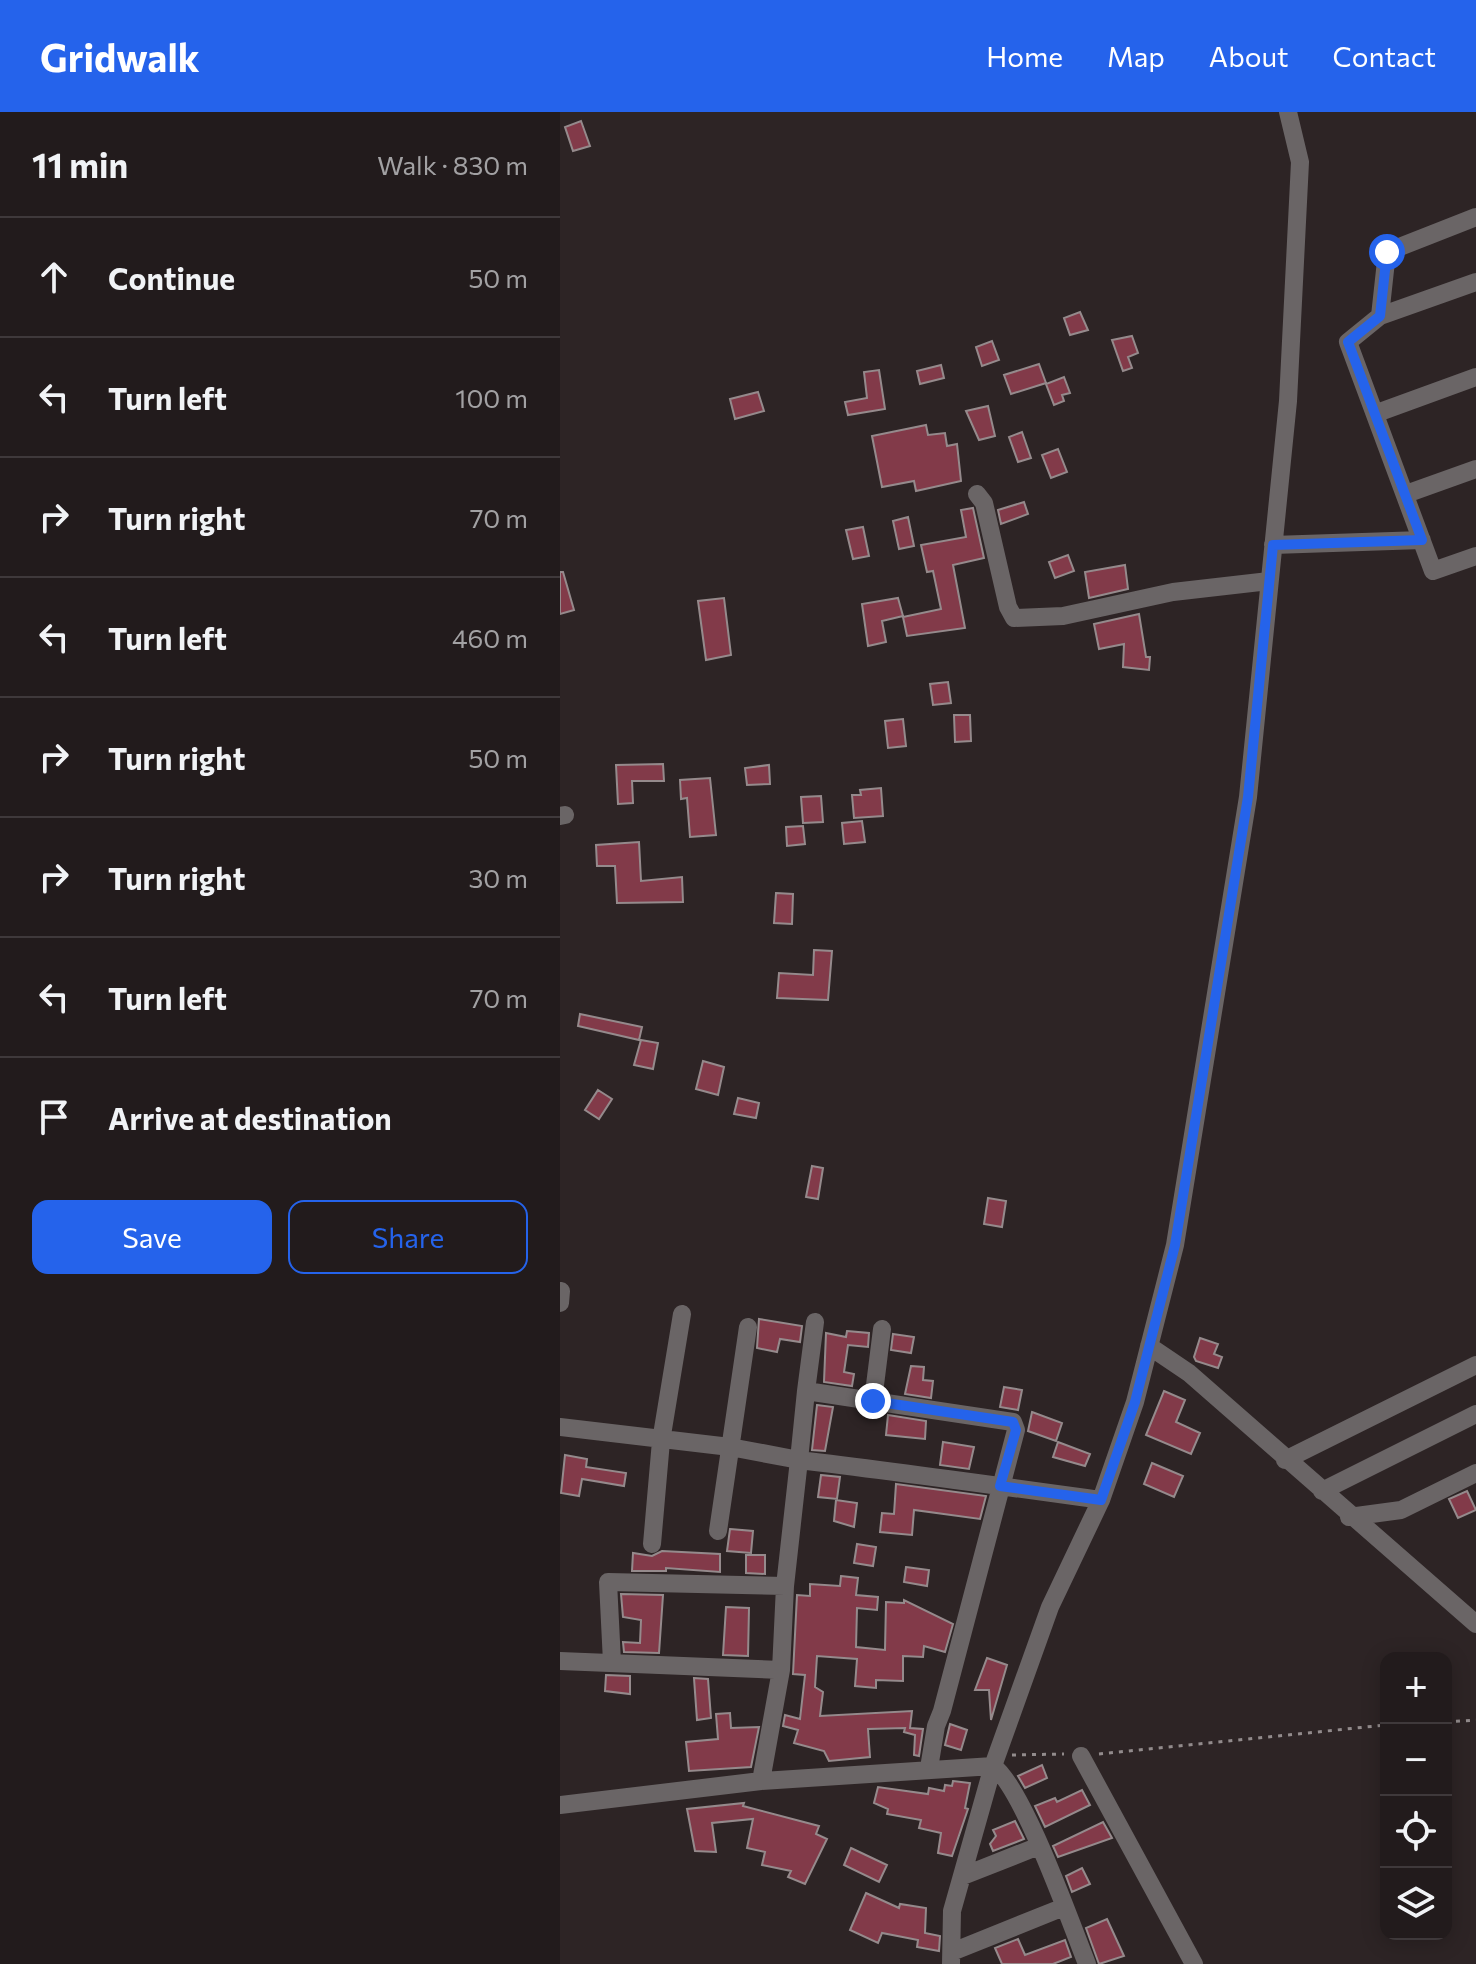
<!DOCTYPE html>
<meta charset="utf-8">
<style>
:root{--surface:#221b1c;--page:#2a2425;--text:#f1f3f6;--muted:#a2a1a3;--line:#3f393b;--accent:#2563eb}
body{margin:0;font-family:Commissioner,sans-serif;background:var(--page);color:var(--text)}
.controls{position:absolute;right:24px;bottom:24px;display:grid;overflow:hidden;border-radius:16px;box-shadow:0 4px 20px #0003}
.controls button{width:72px;height:72px;display:grid;place-items:center;padding:0;border:0;border-bottom:2px solid var(--line);background:var(--surface);color:var(--text);font:40px sans-serif}
.stop{position:absolute;width:24px;height:24px;margin:-18px;border:6px solid #2563eb;border-radius:50%;background:#fff}
.stop.end{background:#2563eb;border-color:#fff;box-shadow:0 2px 8px #0008}
.list{margin:0;padding:0;list-style:none}
h2{display:flex;justify-content:space-between;align-items:center;height:104px;margin:0;padding:0 32px;font-size:34px}
h2 small{font-size:26px;font-weight:400;color:var(--muted)}
.list li{display:grid;grid-template-columns:52px 1fr auto;gap:24px;align-items:center;box-sizing:border-box;height:120px;padding:0 32px;border-top:2px solid var(--line)}
.list b{display:block;font-size:30px;white-space:nowrap}
.list em{font-size:26px;font-style:normal;color:var(--muted)}
.actions{display:flex;gap:16px;padding:24px 32px}
.actions a{flex:1;padding:18px 0;border:2px solid var(--accent);border-radius:16px;text-align:center;font-size:28px;color:var(--accent)}
.actions .main{background:var(--accent);color:#fff}
.icon{flex:none;width:44px;height:44px;fill:none;stroke:currentColor;stroke-width:2;stroke-linecap:round;stroke-linejoin:round}
.map{position:relative;flex:none;width:916px;height:1852px;overflow:hidden}
header{display:flex;align-items:center;gap:48px;box-sizing:border-box;height:112px;padding:0 40px;background:var(--accent);color:#fff}
header strong{font-size:38px}
nav{display:flex;gap:44px;margin-inline-start:auto;font-size:28px}
main{display:flex}
aside{flex:1;background:var(--surface)}
.map>svg:first-child{display:block}
.building{fill:#823a49;stroke:#958a8c;stroke-width:2}
.lines{fill:none;stroke-linecap:round;stroke-linejoin:round}
.path{stroke:#928b8c;stroke-width:3;stroke-dasharray:4 6;stroke-linecap:butt}
.minor{stroke:#6a6566;stroke-width:18}
.route{stroke:#2563eb;stroke-width:10}
</style>
<header>
<strong>Gridwalk</strong>
<nav><a>Home</a><a>Map</a><a>About</a><a>Contact</a></nav>
</header>
<main>
<aside>
<h2>11 min<small>Walk · 830 m</small></h2>
<ul class="list">
<li><svg class="icon" aria-label="ahead" viewBox="0 0 24 24"><path d="M12 20V5M6 11l6-6 6 6"/></svg><div><b>Continue</b></div><em>50 m</em></li>
<li><svg class="icon" aria-label="left" viewBox="0 0 24 24"><path d="M17 20v-9H6M10 6l-5 5 5 5"/></svg><div><b>Turn left</b></div><em>100 m</em></li>
<li><svg class="icon" aria-label="right" viewBox="0 0 24 24"><path d="M7 20v-9h11M14 6l5 5-5 5"/></svg><div><b>Turn right</b></div><em>70 m</em></li>
<li><svg class="icon" aria-label="left" viewBox="0 0 24 24"><path d="M17 20v-9H6M10 6l-5 5 5 5"/></svg><div><b>Turn left</b></div><em>460 m</em></li>
<li><svg class="icon" aria-label="right" viewBox="0 0 24 24"><path d="M7 20v-9h11M14 6l5 5-5 5"/></svg><div><b>Turn right</b></div><em>50 m</em></li>
<li><svg class="icon" aria-label="right" viewBox="0 0 24 24"><path d="M7 20v-9h11M14 6l5 5-5 5"/></svg><div><b>Turn right</b></div><em>30 m</em></li>
<li><svg class="icon" aria-label="left" viewBox="0 0 24 24"><path d="M17 20v-9H6M10 6l-5 5 5 5"/></svg><div><b>Turn left</b></div><em>70 m</em></li>
<li><svg class="icon" aria-label="arrive" viewBox="0 0 24 24"><path d="M6 21V4h12l-3 4 3 4H6"/></svg><div><b>Arrive at destination</b></div></li>
</ul>
<div class="actions"><a class="main">Save</a><a>Share</a></div>
</aside>
<div class="map">
<svg width="916" height="1852" viewBox="0 0 916 1852">
<rect width="100%" height="100%" fill="#2d2425"/>
<!-- building -->
<path class="building" d="M21,9L30,34L13,39L5,15Z
M520,200L528,218L510,223L504,206Z
M572,224L578,241L568,245L572,256L563,259L552,228Z
M432,229L439,248L422,254L416,235Z
M479,252L486,271L451,282L444,263Z
M381,253L384,266L360,272L357,259Z
M319,258L325,297L288,303L285,290L307,286L304,260Z
M504,265L510,281L502,283L504,289L494,293L486,272Z
M198,280L204,299L175,307L170,287Z
M428,294L435,324L419,328L406,299Z
M366,313L368,323L385,321L387,334L397,332L401,369L356,379L354,369L322,375L312,324Z
M462,320L471,346L458,350L449,325Z
M498,337L507,360L491,366L482,343Z
M464,390L468,402L441,412L438,398Z
M413,396L424,446L393,453L405,516L347,524L343,505L381,497L373,459L367,460L361,433L406,425L401,398Z
M348,405L354,434L339,437L333,409Z
M303,415L309,444L293,447L286,418Z
M508,443L514,459L495,466L489,450Z
M565,453L568,477L529,486L525,460Z
M0,460H3L14,498L0,502Z
M164,486L171,543L146,548L138,489Z
M338,486L343,504L322,509L326,530L308,534L302,492Z
M579,502L586,545H590L589,558L563,555L564,532L539,537L534,512Z
M388,570L391,591L373,593L370,572Z
M394,603H410L411,629L395,630Z
M343,607L346,634L328,636L325,609Z
M103,652L104,669H72L73,691L58,692L56,653Z
M209,653L210,672L187,673L185,656Z
M150,666L156,723L130,725L127,686L121,687L120,668Z
M321,676L323,704L294,706L292,683H301L300,678Z
M261,684L263,710L243,711L241,685Z
M302,709L305,730L284,732L282,711Z
M243,714L245,732L227,734L226,715Z
M79,730L81,769L122,765L123,790L57,791L55,754H37L36,733Z
M216,781L233,782L232,812L214,811Z
M254,838L272,839L268,888L217,886L219,861L253,863Z
M20,902L82,915L79,928L18,914Z
M81,928L98,931L93,957L74,953Z
M143,949L164,955L158,983L136,977Z
M38,978L52,987L39,1007L25,998Z
M178,986L199,991L196,1006L174,1002Z
M252,1054L263,1056L258,1087L246,1085Z
M428,1086L446,1089L442,1115L424,1112Z
M199,1207L242,1214L240,1230L220,1227L217,1240L197,1236Z
M287,1219L309,1221L308,1235L288,1233L284,1260L294,1262L292,1274L264,1270L266,1221L286,1225Z
M333,1222L354,1225L351,1241L331,1238Z
M640,1226L658,1232L654,1242L662,1245L658,1256L636,1249L634,1245Z
M351,1254L364,1255L363,1268L373,1269L371,1286L345,1282Z
M444,1275L462,1278L458,1298L440,1295Z
M604,1279L625,1288L616,1310L640,1321L631,1342L586,1323Z
M257,1293L273,1295L265,1339L252,1338Z
M472,1300L502,1311L496,1329L468,1319Z
M328,1303L366,1309L365,1327L326,1323Z
M383,1330L414,1335L409,1357L380,1353Z
M498,1330L530,1342L525,1354L493,1345Z
M5,1343L27,1347L26,1355L66,1361L64,1374L22,1367L19,1384L1,1381Z
M592,1351L623,1364L614,1385L584,1372Z
M261,1363L280,1365L277,1387L258,1385Z
M336,1372L426,1384L420,1407L354,1398L352,1423L320,1420L322,1401L334,1402Z
M907,1379L916,1398L898,1406L889,1387Z
M276,1388L297,1391L294,1415L274,1409Z
M170,1417L193,1419L191,1441L167,1439Z
M297,1432L316,1435L313,1454L294,1451Z
M102,1439L160,1442V1460L106,1456V1459H72L73,1441L92,1444Z
M186,1443H205V1462L186,1461Z
M346,1455L369,1458L367,1474L344,1470Z
M281,1464L298,1466L296,1483L318,1485L317,1498L297,1496L296,1535L325,1538L326,1490L344,1491V1488L393,1512L385,1540L364,1534L363,1545L343,1544V1569L316,1568V1576L295,1574L297,1547L257,1544L255,1575L263,1580L260,1604L352,1599L350,1616L363,1617L359,1644L354,1643L355,1623L344,1620L345,1616L308,1617L310,1645L269,1649L264,1639L234,1631L238,1618L223,1614L225,1603L240,1607L245,1563L233,1562L237,1483L250,1484V1472L280,1474Z
M61,1482L103,1483L99,1541L64,1540L63,1530L80,1531L81,1508L63,1505Z
M166,1495L189,1496L188,1544L163,1543Z
M427,1546L447,1553L431,1608L429,1578H415Z
M46,1563L70,1564V1582L45,1579Z
M134,1566L148,1567L151,1606L137,1608Z
M170,1601L171,1616L199,1615L191,1655L129,1659L126,1630L158,1627L156,1602Z
M390,1612L407,1618L401,1638L385,1633Z
M482,1653L487,1666L465,1676L458,1664Z
M393,1669L410,1671L405,1696L408,1697L392,1744L378,1741L381,1721L359,1716L361,1708L327,1702L328,1697L314,1691L318,1675L368,1682L369,1676L384,1679L385,1673L392,1674Z
M522,1678L530,1693L485,1715L475,1694L495,1686L497,1690Z
M184,1691L183,1694L259,1714L256,1722L267,1727L245,1772L228,1765L231,1759L202,1753L205,1740L187,1736L193,1707L152,1711L156,1740L135,1739L127,1697Z
M455,1709L464,1727L433,1739L430,1732L436,1724L433,1718Z
M543,1710L552,1726L498,1745L493,1734Z
M291,1736L327,1753L319,1770L284,1753Z
M522,1756L530,1772L512,1780L506,1764Z
M306,1781L339,1796L340,1792L366,1796L365,1821L380,1824L379,1839L357,1835L358,1828L322,1821L318,1831L290,1818Z
M547,1807L564,1844L539,1852L526,1816Z
M458,1827L465,1843L505,1828L511,1845L493,1852H442L435,1836Z"/>
<g class="lines">
<!-- path -->
<path class="path" d="M886,1610L916,1608
M539,1642L826,1613
M452,1643L504,1642"/>
<!-- minor -->
<path class="minor" d="M916,105L827,140L820,204L788,230L873,459L916,444
M820,204L916,170
M817,301L916,265
M417,382L424,391L448,495L454,506L503,504L613,480L709,469
M846,382L916,357
M713,433L862,428
M0,704L5,703
M0,1191L1,1179
M589,1234L629,1261L916,1512
M246,1279L255,1210
M313,1289L322,1217
M0,1315L170,1335L239,1348L225,1474L48,1470L52,1550
M725,1348L916,1253
M762,1379L916,1302
M789,1405L841,1398L916,1361
M158,1419L188,1215
M92,1432L101,1329L122,1202
M0,1549L221,1558L201,1669
M221,1558L225,1474
M521,1644L634,1852
M369,1656L376,1614L382,1599L456,1318L453,1310L246,1279L239,1348C340,1360 440,1374 541,1388
M0,1693L201,1669L433,1654C463,1675 511,1812 527,1852
M403,1764L479,1734
M392,1840L504,1795
M391,1852L392,1799L433,1654L490,1495L541,1388L575,1290L615,1133L688,685L728,289L740,50L728,0"/>
</g>
<g class="lines">
<!-- route -->
<path class="route" d="M313,1289L453,1310L456,1318L440,1374L541,1388L575,1290L615,1133L688,685L713,433L862,428L788,230L820,204L827,140"/>
</g>
</svg>
<div class="controls">
<button>+</button>
<button>−</button>
<button><svg class="icon" aria-label="locate" viewBox="0 0 24 24"><circle cx="12" cy="12" r="6"/><path d="M12 2v4M12 18v4M2 12h4M18 12h4"/></svg></button>
<button><svg class="icon" aria-label="layers" viewBox="0 0 24 24"><path d="M12 4l9 5-9 5-9-5zM3 14l9 5 9-5"/></svg></button>
</div>
<div class="stop" style="left:827px;top:140px"></div>
<div class="stop end" style="left:313px;top:1289px"></div>
</div>
</main>
